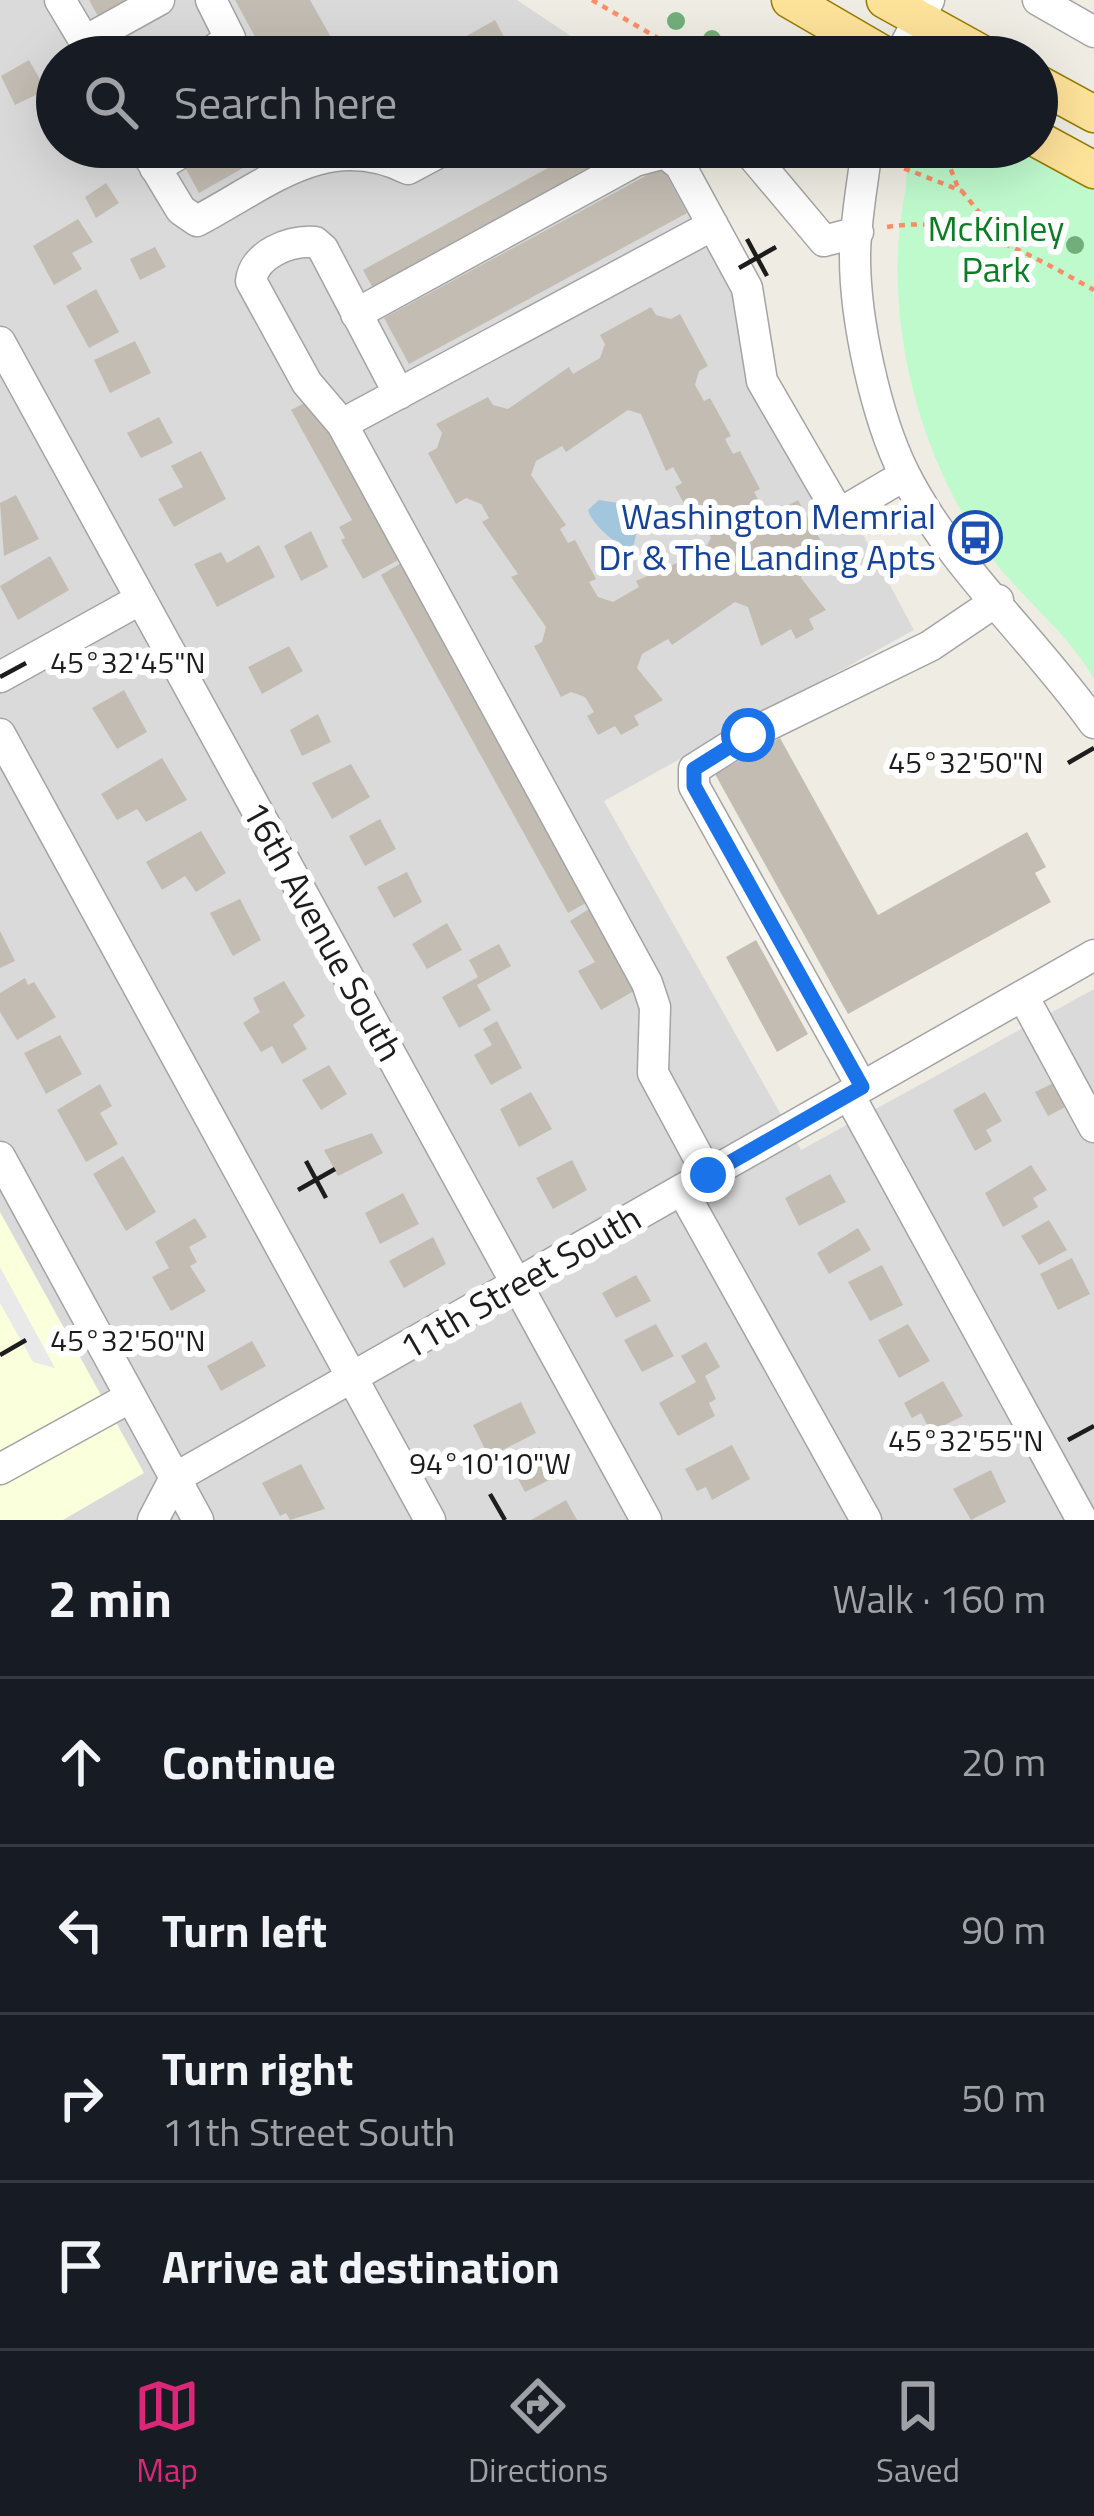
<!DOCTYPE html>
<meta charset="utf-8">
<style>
:root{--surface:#171b24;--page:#242831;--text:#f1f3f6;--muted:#9ea1a6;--line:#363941;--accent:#db2777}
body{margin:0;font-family:"Titillium Web",sans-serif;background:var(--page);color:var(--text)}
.stop{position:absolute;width:36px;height:36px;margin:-27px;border:9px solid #1a73e8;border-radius:50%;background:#fff}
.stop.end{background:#1a73e8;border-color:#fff;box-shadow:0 3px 12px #0008}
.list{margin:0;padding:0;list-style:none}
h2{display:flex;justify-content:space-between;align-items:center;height:156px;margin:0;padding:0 48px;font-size:51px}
h2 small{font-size:39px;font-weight:400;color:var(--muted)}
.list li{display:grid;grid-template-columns:78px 1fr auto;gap:36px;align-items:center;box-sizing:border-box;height:168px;padding:0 48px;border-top:3px solid var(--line)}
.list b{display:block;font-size:45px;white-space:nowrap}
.list p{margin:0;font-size:39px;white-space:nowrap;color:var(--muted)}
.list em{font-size:39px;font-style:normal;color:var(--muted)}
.icon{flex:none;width:66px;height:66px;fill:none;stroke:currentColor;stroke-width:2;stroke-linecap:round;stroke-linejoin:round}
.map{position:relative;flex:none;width:1094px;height:1520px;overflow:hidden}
.search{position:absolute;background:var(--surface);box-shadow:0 12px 48px #0002;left:36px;right:36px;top:36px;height:132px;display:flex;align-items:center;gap:30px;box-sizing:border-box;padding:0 42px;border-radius:66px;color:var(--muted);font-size:45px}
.sheet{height:828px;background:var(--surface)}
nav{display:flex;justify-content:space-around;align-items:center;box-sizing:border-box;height:168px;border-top:3px solid var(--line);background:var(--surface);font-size:33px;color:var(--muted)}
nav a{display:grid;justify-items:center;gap:6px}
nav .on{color:var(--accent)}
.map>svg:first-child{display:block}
.residential{fill:#dbdada}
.education{fill:#faffdc}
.park{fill:#bffacd}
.parking{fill:#e9e9e9}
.water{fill:#a2c7dd}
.building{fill:#c3bcb2;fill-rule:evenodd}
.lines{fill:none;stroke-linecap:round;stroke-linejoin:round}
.minor-casing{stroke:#a4a4a4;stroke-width:33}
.major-casing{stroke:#977c00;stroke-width:39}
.path{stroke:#fc8d67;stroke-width:4.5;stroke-dasharray:6 6;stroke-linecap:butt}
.minor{stroke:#fff;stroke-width:30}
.major{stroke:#fde29a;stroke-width:36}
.tree{fill:#71af7a}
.route{stroke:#1a73e8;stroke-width:15}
.ticks{fill:none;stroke:#1d1d1d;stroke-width:4.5}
.labels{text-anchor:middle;stroke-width:12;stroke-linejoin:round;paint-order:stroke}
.park-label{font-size:36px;fill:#0a7d25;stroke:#fff}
.transit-label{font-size:36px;fill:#164399;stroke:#fff;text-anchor:end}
.street-label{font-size:36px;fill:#1d1d1d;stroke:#fff}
.ticks-label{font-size:30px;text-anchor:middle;fill:#1d1d1d;stroke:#fff;stroke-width:12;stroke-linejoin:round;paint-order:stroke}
</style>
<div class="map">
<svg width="1094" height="1520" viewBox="0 0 1094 1520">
<rect width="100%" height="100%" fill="#efede3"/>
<!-- residential -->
<path class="residential" d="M0,0H517L602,57H57V147H655L914,630L604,801L801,1150L1094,989V1520H0Z"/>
<!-- education -->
<path class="education" d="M0,1212L144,1473L63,1520H0Z"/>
<!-- park -->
<path class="park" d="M912,147H1019L1094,190V679C1066,630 1020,597 987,552C916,452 881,312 905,192C908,177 905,161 912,147Z"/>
<!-- parking -->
<path class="parking" d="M0,1267L55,1368L33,1362L0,1303Z"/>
<!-- water -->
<path class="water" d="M599,500L618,503L639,522L633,548C618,549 591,523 588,510Z"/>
<!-- building -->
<path class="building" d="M89,0H130L99,18Z
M235,0H310L341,55L266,57Z
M495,20L515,57H429Z
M29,60L46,90L15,105L1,76Z
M225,147H280L199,193L186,169Z
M586,147H638L375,292L363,270Z
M662,167L687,213L409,364L384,318Z
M106,183L119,203L96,218L85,197Z
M78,219L93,242L72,253L82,269L54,285L33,246Z
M155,247L166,267L140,280L130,259Z
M96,289L119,332L89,348L66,306Z
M651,307L656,315L671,319L680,314L708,366L699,371L695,385L704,401L710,398L731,436L725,439L733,454L740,451L760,489L754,492L763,508L776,512L798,500L827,552L805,564L801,578L826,610L809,619L814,629L796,639L791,629L761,646L748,607L735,602L672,645L668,639L642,654L637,668L663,700L634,716L639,725L621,735L615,726L598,735L587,716L594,712L585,697L571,692L561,697L534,646L542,642L546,627L511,577L518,574L482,522L489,518L481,504L466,498L456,504L428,453L437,448L442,433L436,424L488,397L493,405L508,409L569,367L573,374L600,358L605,344L600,335ZM628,410L641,414L666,471L673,467L682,483L675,487L695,524L702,521L711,538L704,551L636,581L639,587L613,602L598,597L589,582L596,579L575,540L568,543L560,529L566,525L531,475L536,461L562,446L566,452Z
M135,341L151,373L110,393L94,360Z
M314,398L402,558L363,579L341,540L345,538L339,527L352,520L291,410Z
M159,417L173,443L141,458L127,433Z
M201,451L226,499L174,527L158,499L183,487L171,466Z
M16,495L39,539L4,556L0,503Z
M311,531L328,567L301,581L284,546Z
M259,545L275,577L217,607L194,564L221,552L227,563Z
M50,556L69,590L18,620L0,586Z
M403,562L591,900L568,913L381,575Z
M289,646L303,671L262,694L248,667Z
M124,690L147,732L117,749L92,708Z
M318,714L331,742L302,756L290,730Z
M780,738L878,915L1027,832L1046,867L1035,873L1051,902L848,1014L715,774Z
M162,758L187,800L146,822L137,809L117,820L101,794Z
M351,764L370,797L332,819L312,783Z
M380,819L396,849L365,866L349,836Z
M201,831L226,873L196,892L185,876L162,890L146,862Z
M407,872L422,902L394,918L377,887Z
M240,899L261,940L233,956L210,913Z
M592,907L639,988L601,1010L578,971L595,962L570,921Z
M447,923L462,950L427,969L412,944Z
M0,931L15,961L0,968Z
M756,940L808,1034L777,1052L726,957Z
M499,944L511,966L477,985L491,1010L459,1028L442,997L478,977L469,960Z
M25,978L28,985L34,982L56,1017L17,1040L0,1012V993Z
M284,981L305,1016L293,1025L307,1049L282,1064L272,1046L261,1052L243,1023L260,1012L253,998Z
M497,1021L522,1068L491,1085L474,1055L492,1045L483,1029Z
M60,1035L82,1074L46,1094L24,1053Z
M329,1065L347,1094L321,1110L302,1080Z
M1064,1078L1075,1102L1048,1116L1035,1092Z
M100,1084L112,1106L100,1113L118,1144L86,1162L57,1110Z
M531,1092L552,1129L519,1147L500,1109Z
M985,1092L1002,1121L986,1130L992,1141L975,1151L953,1110Z
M372,1133L383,1153L338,1176L324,1150Z
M123,1156L156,1212L126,1231L93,1174Z
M572,1160L587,1190L553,1209L536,1178Z
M1031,1165L1047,1190L1033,1198L1038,1207L1003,1227L985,1193Z
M830,1174L846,1202L799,1226L785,1198Z
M403,1193L419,1224L380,1244L365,1213Z
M195,1218L207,1237L189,1247L197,1262L190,1266L206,1291L171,1311L152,1277L169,1268L155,1242Z
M1049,1220L1067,1250L1039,1265L1021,1236Z
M858,1228L871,1250L829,1274L817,1253Z
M433,1237L446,1264L404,1288L389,1261Z
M1072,1258L1090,1294L1058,1310L1040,1274Z
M882,1265L903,1305L870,1321L848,1282Z
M636,1275L651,1301L616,1318L602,1293Z
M656,1324L674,1356L642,1372L624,1340Z
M908,1324L930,1361L899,1378L878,1340Z
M252,1341L266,1366L221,1391L207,1366Z
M706,1342L720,1367L705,1376L716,1399L709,1403L715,1416L678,1436L659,1403L696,1382L681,1356Z
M943,1381L963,1416L931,1432L921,1413L912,1418L904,1403Z
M521,1402L536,1433L489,1457L473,1425Z
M732,1445L750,1479L712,1500L706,1487L697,1491L685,1469Z
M540,1447L555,1477L525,1492L509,1462Z
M301,1464L325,1509L290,1520L286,1513L280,1516L262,1483Z
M991,1470L1006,1502L971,1520L953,1489Z
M566,1500L577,1520H531Z"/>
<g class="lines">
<defs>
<path id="minor" d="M60,0L94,57
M1038,0L1094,32
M85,41L159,0
M205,57L230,38L211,0
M899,57L929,0
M143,147L181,210L197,221C269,183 327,129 408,169L449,147
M745,147L824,241L858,232
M867,147C863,183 855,221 855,257C855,320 876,417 904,473C950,565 1034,639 1094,723
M155,168L191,147
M356,314L635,161L665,153L680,165L747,288L762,381L839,514L905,475
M0,342L646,1520
M342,424L307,383L251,281C254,254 290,240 315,242L323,249L399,394
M0,677L141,599
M0,734L430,1520
M1023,996L1094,1127
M862,1087L694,786V769L748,735L930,646L998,600
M849,1095L1082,1520
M0,1157L198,1520
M708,1175L653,1073L655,1007L647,983L342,424L713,225
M682,1190L866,1520
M0,1469L129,1398
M153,1520L175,1478L1094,955"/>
<path id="major" d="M790,0L888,57
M885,0L988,57
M1037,83L1094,114
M1037,139L1094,170"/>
</defs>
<!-- minor casing -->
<use href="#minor" class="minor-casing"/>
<!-- major casing -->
<use href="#major" class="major-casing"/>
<!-- path -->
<path class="path" d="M592,0L691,57
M942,147L957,185L999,237
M893,164L962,191
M887,227C964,214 1029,254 1094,290"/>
<!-- minor -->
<use href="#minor" class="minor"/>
<!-- major -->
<use href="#major" class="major"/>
</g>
<!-- trees -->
<g class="tree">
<circle cx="676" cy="21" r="9"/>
<circle cx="712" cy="39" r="9"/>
<circle cx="1052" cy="233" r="9"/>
<circle cx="1075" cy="245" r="9"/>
</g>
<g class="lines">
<!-- route -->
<path class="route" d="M708,1175L862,1087L694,786V769L748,735"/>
</g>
<!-- ticks -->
<path class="ticks" d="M747,239L767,276M739,268L776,247M0,677L26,663M1068,763L1094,748M306,1161L326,1198M298,1190L335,1169M0,1355L26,1340M1068,1440L1094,1426M490,1494L505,1520"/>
<!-- icons -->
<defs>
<symbol id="bus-ring" viewBox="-11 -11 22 22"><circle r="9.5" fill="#fff" stroke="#1a4fb4" stroke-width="1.5"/><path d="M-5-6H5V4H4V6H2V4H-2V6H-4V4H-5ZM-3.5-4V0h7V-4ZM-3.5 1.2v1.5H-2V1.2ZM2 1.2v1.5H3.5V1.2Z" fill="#1a4fb4"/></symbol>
</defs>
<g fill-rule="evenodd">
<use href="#bus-ring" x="946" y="508" width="59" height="59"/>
</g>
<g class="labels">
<!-- park labels -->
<g class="park-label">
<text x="996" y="241">McKinley<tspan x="996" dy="41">Park</tspan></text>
</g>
<!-- transit labels -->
<g class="transit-label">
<text x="936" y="529">Washington Memrial<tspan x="936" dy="41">Dr &amp; The Landing Apts</tspan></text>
</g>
<!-- street labels -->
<g class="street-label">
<text transform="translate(323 931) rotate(61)" y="13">16th Avenue South</text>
<text transform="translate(520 1282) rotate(-30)" y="13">11th Street South</text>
</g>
</g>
<g class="ticks-label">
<text x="128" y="673">45°32'45"N</text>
<text x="966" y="773">45°32'50"N</text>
<text x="128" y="1351">45°32'50"N</text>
<text x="966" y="1451">45°32'55"N</text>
<text x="490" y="1474">94°10'10"W</text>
</g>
</svg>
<div class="stop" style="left:748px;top:735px"></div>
<div class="stop end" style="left:708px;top:1175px"></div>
<div class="search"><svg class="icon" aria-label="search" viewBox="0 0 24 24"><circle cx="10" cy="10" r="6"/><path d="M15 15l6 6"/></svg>Search here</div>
</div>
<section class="sheet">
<h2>2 min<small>Walk · 160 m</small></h2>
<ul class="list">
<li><svg class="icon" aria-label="ahead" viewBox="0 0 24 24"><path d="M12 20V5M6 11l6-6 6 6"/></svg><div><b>Continue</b></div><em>20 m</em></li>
<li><svg class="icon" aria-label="left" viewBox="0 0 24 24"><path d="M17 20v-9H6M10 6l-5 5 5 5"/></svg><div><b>Turn left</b></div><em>90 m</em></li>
<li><svg class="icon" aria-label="right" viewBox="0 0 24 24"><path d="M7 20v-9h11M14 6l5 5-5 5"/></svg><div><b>Turn right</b><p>11th Street South</p></div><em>50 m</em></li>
<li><svg class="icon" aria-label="arrive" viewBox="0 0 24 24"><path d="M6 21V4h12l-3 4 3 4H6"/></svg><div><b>Arrive at destination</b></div></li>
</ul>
</section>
<nav>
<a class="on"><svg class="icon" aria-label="map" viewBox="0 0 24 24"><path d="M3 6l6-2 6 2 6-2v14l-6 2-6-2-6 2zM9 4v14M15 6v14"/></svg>Map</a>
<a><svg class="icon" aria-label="directions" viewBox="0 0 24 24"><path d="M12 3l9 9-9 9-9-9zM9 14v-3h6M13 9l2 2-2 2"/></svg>Directions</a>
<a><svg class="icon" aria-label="saved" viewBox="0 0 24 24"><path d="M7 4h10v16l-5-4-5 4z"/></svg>Saved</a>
</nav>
